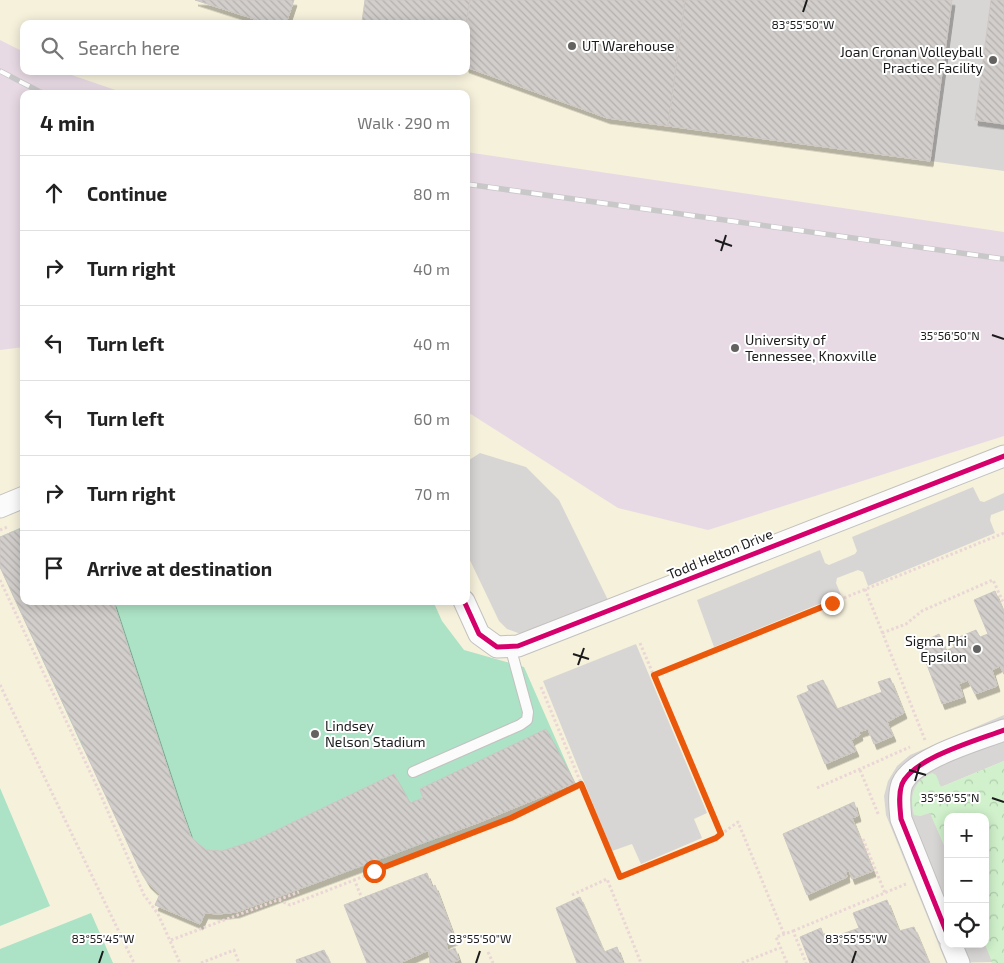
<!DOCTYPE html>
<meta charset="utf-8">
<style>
:root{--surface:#fff;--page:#f2f2f2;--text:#222;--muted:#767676;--line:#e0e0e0}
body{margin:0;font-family:"Exo 2",sans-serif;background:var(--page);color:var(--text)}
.controls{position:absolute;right:15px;bottom:15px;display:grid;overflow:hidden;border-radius:10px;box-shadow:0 2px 12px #0003}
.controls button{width:45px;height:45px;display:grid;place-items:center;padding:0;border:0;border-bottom:1px solid var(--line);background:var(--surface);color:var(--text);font:25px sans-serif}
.stop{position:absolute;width:15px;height:15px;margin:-11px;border:4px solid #ea580c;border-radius:50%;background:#fff}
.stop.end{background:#ea580c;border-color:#fff;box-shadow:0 1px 5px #0008}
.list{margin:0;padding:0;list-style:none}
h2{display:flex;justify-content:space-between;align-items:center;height:65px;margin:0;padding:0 20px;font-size:21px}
h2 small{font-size:16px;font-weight:400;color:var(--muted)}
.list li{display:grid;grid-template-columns:32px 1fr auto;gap:15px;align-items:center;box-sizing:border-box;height:75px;padding:0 20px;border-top:1px solid var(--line)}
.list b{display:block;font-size:19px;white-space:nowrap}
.list em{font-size:16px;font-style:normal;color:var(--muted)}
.icon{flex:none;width:28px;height:28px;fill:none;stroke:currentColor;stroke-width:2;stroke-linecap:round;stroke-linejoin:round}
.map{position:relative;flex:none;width:1004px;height:963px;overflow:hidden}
.search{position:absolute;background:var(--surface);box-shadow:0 2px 12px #0003;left:20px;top:20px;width:450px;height:55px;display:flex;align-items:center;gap:12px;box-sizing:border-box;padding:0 18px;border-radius:10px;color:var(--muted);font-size:19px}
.panel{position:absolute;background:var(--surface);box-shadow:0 2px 12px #0003;left:20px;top:90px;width:450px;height:515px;border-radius:10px}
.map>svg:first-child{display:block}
.education{fill:#f6f1db;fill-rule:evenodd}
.religious{fill:#d8d6d4}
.railway{fill:#e8dae4}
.park{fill:url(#park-crowns)}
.pitch{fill:#ace2c5}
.building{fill:url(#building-back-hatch);stroke:#cdc7c4;filter:url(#shadow)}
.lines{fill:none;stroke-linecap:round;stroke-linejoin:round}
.service-casing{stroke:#c2c1bf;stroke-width:12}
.minor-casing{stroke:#c2c1bf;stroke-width:23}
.path{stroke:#ead6d6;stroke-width:3;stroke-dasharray:2.5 2.5;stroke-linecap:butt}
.service{stroke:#fcfbfb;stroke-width:10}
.minor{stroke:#fcfbfb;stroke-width:21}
.rail-casing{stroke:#c9c8c8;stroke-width:5.5}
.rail{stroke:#fff;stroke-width:4;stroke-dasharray:11;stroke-linecap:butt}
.cycleway-casing{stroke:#fff;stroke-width:8}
.cycleway{stroke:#d6006c;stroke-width:5}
.route{stroke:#ea580c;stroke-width:6}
.ticks{fill:none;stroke:#1b1b1b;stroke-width:2}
.poi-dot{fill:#636261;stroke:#fff;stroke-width:2}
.labels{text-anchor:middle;stroke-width:4;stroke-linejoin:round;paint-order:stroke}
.poi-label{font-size:14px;fill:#1b1b1b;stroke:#fff;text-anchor:start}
.street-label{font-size:14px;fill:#1b1b1b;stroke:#fff}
.ticks-label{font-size:12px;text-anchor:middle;fill:#1b1b1b;stroke:#fff;stroke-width:4;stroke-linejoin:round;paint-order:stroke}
</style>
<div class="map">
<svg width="1004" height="963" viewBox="0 0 1004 963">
<defs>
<pattern id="park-crowns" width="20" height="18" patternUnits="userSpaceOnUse" patternTransform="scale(1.25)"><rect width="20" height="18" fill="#d0f1cb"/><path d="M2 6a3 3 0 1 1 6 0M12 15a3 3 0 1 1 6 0" fill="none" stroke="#b2ceae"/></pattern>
<pattern id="building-back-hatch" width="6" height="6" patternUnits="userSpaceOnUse" patternTransform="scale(1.25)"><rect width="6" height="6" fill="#d2cecb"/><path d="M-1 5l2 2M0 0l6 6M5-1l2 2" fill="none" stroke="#b4b0ae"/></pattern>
<filter id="shadow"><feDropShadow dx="3" dy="5.5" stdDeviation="0" flood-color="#0004"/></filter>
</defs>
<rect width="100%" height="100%" fill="#eae6e2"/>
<!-- education -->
<path class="education" d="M0,0H1004V963H0ZM24,24H466V71H24ZM24,94H466V601H24ZM948,817H985V944H948Z"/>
<!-- religious -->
<path class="religious" d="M952,0H991L975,119L1004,124V171L930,161Z
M480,453L526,467L559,500L608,600L529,633H518L507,629L499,621L466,552V462Z
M973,487L980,501L984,502L1004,493V510L991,515L990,520L995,533L868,586L863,572L858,570L837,578L836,583L841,595L714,647L697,600L820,550L825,563L829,565L855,554L857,551L852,537Z
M636,644L707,813L694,819L702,838L641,864L632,844L612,851L543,681Z
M1004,715V761L941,787L920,816L930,812L948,854V944H985L993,962L946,963L886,815L884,796L888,781L897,766L910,755Z"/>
<!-- railway -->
<path class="railway" d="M0,40L24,52V71H60L127,94H24V347L0,350Z
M466,152L1004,232V436L708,530L618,508L466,411Z"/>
<!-- park -->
<path class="park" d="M1004,761V963H991L992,962L985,944V817H948V854L930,813L920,816L914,815C909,796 913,781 932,773L936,775L941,787Z"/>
<!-- pitch -->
<path class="pitch" d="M24,526V601H433L442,621L464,650L524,667L575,783L434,840L237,912L219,914L205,913L200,924L155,905L160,894L148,883L139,868L113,806L81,744L0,567V537Z
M0,788L50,906L0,926Z
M91,913L113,963H0V949Z"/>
<!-- building -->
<path class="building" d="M195,0H294L286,24H270Z
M365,0H470L466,25L362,22Z
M470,0H685L668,126L607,118L466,67V25Z
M685,0H952L930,161L668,126Z
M991,0H1004V124L975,120Z
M24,527V601H113L180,806L191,837L206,850L222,851L256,840L394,774L410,803L423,798L420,789L546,729L575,783L480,822L237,912L219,914L205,913L200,924L155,905L160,894L148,883L139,868L0,567V537Z
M995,591L1004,613V674L1000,666L992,670L997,686L975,694L968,680L959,684L963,697L942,704L919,644L939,634L946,651L954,647L952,640L976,630L980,637L988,634L974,600Z
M890,678L904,713L887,722L893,736L874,744L868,729L859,732L860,735L851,740L856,751L825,764L797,696L809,691L807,686L823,680L837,709L882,692L878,682Z
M854,802L858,816L852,818L873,871L852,879L849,871L846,872L847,877L807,895L783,834Z
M427,873L432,887L435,885L455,939L446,943L448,951L455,948L459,960L451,963H430L429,950L400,963H367L344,905Z
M580,897L604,952L617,947L623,963H577L556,908Z
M887,900L899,931L914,927L929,963H810L800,937L821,928L825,940L859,928L853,913Z
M324,950L330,963H297L296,960Z"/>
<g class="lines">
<defs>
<path id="service" d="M413,772L520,725L527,720L528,712L510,646"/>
<path id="minor" d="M0,507L24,497
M464,601L479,634L497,647L518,646L1004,456
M948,936L901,819C900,808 898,795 902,784C913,758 978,740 1004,730
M951,944L959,963"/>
</defs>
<!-- service casing -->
<use href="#service" class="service-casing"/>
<!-- minor casing -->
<use href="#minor" class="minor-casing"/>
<!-- path -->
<path class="path" d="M0,530L7,527
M0,580L99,791L144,895L158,914L180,963
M865,589L925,740
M882,633L906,624L922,611L993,580L1004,604
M640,643L721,835
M654,675L1004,533
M0,685L134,963
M541,687L620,877L716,838L738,822L784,934
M860,770L879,816
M817,788L910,747
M863,839L885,893
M354,879L361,896
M572,895L607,879L641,963
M279,900L290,905L511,819L581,784
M793,931L906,884
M171,940L299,892
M488,952L493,963
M201,963L234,950L239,963
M742,963L779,948
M787,963L776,937L793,931L806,963"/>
<!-- service -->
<use href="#service" class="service"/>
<!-- minor -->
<use href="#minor" class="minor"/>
<defs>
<path id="rail" d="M0,71L44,94
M466,184L1004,259"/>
</defs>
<!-- rail casing -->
<use href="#rail" class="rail-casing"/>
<!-- rail -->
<use href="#rail" class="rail"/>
<defs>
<path id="cycleway" d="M464,601L479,634L497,647L518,646L1004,456
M948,936L901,819C900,808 898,795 902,784C913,758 978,740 1004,730"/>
</defs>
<!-- cycleway casing -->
<use href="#cycleway" class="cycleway-casing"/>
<!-- cycleway -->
<use href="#cycleway" class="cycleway"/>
</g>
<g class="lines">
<!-- route -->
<path class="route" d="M374,871L511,818L581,784L620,877L716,838L721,834L654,675L832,603"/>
</g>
<!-- ticks -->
<path class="ticks" d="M803,12L807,0M715,240L732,246M721,251L726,235M992,335L1004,339M573,654L589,659M578,665L584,648M909,770L926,775M915,781L920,764M992,798L1004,802M99,963L103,951M476,963L480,951M852,963L856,951"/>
<!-- markers -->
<g class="poi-dot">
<circle cx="572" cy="46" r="5"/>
<circle cx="993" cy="60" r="5"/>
<circle cx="735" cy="348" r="5"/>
<circle cx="977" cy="649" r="5"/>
<circle cx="315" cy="734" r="5"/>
</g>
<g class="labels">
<!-- poi labels -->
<g class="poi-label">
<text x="582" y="51">UT Warehouse</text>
<text x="983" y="57" text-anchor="end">Joan Cronan Volleyball<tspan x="983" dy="16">Practice Facility</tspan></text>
<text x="745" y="345">University of<tspan x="745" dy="16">Tennessee, Knoxville</tspan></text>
<text x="967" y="646" text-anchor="end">Sigma Phi<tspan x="967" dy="16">Epsilon</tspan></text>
<text x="325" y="731">Lindsey<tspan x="325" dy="16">Nelson Stadium</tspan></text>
</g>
<!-- street labels -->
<g class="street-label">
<text transform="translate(720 554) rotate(-22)" y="5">Todd Helton Drive</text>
</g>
</g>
<g class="ticks-label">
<text x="803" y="29">83°55'50"W</text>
<text x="950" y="340">35°56'50"N</text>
<text x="950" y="802">35°56'55"N</text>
<text x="103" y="943">83°55'45"W</text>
<text x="480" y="943">83°55'50"W</text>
<text x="856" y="943">83°55'55"W</text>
</g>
</svg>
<div class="controls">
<button>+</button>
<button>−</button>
<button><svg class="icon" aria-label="locate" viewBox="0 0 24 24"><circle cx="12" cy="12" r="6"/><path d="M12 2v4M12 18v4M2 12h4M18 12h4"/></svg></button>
</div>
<div class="stop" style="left:374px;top:871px"></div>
<div class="stop end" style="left:832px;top:603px"></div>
<div class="search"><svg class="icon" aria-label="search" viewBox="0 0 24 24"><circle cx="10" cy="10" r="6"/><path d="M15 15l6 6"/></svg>Search here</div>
<section class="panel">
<h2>4 min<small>Walk · 290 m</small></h2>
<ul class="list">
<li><svg class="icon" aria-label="ahead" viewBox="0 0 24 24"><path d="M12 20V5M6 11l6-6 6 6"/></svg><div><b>Continue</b></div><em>80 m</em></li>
<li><svg class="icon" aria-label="right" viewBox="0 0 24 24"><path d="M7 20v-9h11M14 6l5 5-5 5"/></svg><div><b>Turn right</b></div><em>40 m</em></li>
<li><svg class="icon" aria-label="left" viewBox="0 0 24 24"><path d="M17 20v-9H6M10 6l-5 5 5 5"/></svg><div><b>Turn left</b></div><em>40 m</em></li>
<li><svg class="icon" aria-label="left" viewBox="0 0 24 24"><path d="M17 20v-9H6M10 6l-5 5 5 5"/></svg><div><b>Turn left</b></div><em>60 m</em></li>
<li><svg class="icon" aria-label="right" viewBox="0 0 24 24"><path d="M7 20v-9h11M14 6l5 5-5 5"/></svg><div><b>Turn right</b></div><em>70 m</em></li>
<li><svg class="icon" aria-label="arrive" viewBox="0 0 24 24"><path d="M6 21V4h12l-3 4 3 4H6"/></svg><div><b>Arrive at destination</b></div></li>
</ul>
</section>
</div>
